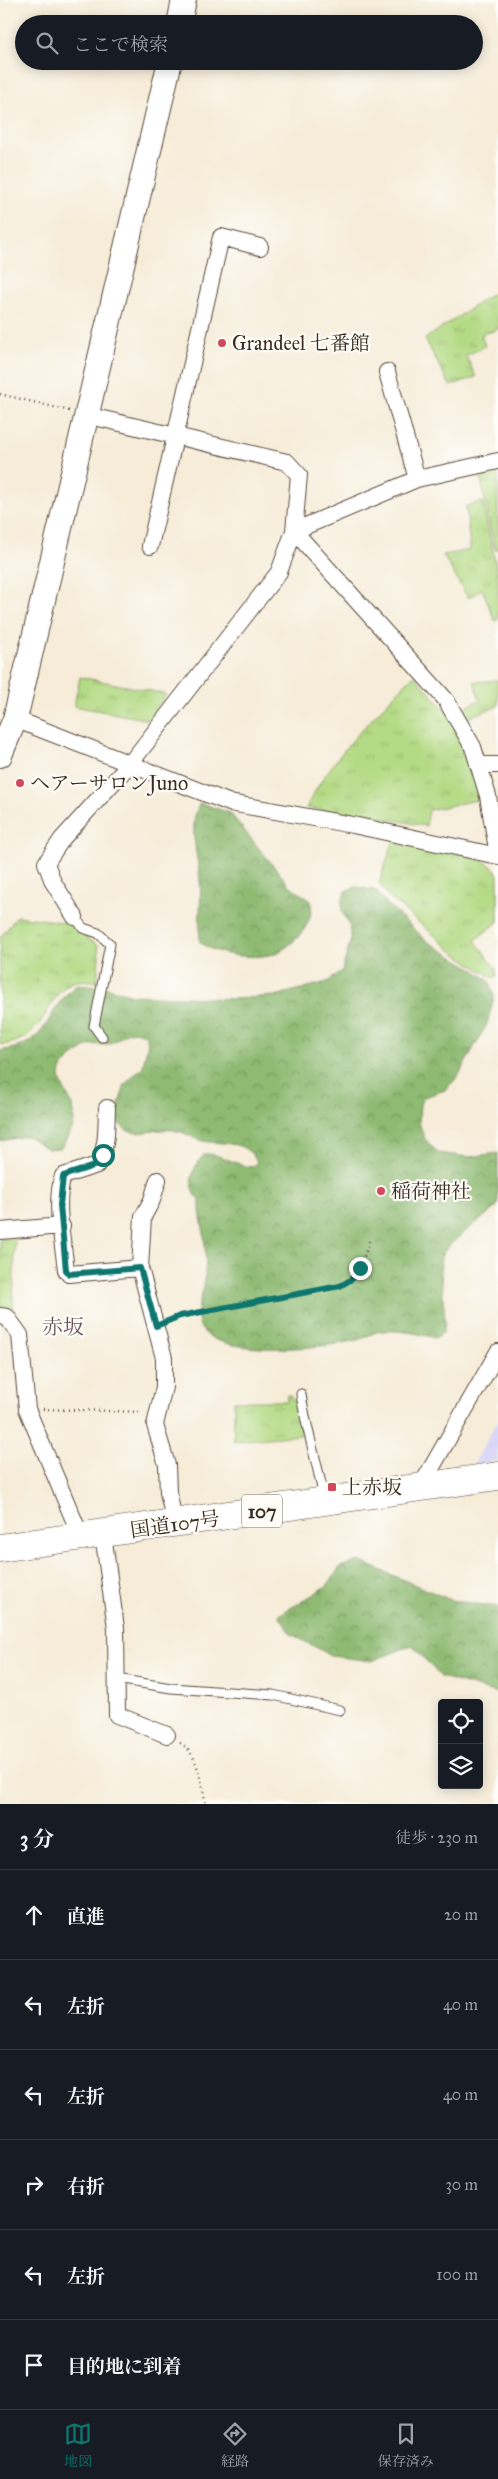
<!DOCTYPE html>
<html lang="ja">
<meta charset="utf-8">
<style>
:root{--surface:#171b24;--page:#20242c;--text:#f1f3f6;--muted:#9ea1a6;--line:#363941;--accent:#0f766e}
body{margin:0;font-family:"IM FELL Great Primer","Noto Serif JP",serif;background:var(--page);color:var(--text)}
.controls{position:absolute;right:15px;bottom:15px;display:grid;overflow:hidden;border-radius:5px;box-shadow:0 2px 12px #0003}
.controls button{width:45px;height:45px;display:grid;place-items:center;padding:0;border:0;border-bottom:1px solid var(--line);background:var(--surface);color:var(--text);font:25px sans-serif}
.stop{position:absolute;width:15px;height:15px;margin:-11px;border:4px solid #0f766e;border-radius:50%;background:#fff}
.stop.end{background:#0f766e;border-color:#fff;box-shadow:0 1px 5px #0008}
.list{margin:0;padding:0;list-style:none}
h2{display:flex;justify-content:space-between;align-items:center;height:65px;margin:0;padding:0 20px;font-size:21px}
h2 small{font-size:16px;font-weight:400;color:var(--muted)}
.list li{display:grid;grid-template-columns:32px 1fr auto;gap:15px;align-items:center;box-sizing:border-box;height:90px;padding:0 20px;border-top:1px solid var(--line)}
.list b{display:block;font-size:19px;white-space:nowrap}
.list em{font-size:16px;font-style:normal;color:var(--muted)}
.icon{flex:none;width:28px;height:28px;fill:none;stroke:currentColor;stroke-width:2;stroke-linecap:round;stroke-linejoin:round}
.map{position:relative;flex:none;width:498px;height:1804px;overflow:hidden}
.search{position:absolute;background:var(--surface);box-shadow:0 2px 12px #0003;left:15px;right:15px;top:15px;height:55px;display:flex;align-items:center;gap:12px;box-sizing:border-box;padding:0 18px;border-radius:28px;color:var(--muted);font-size:19px}
.sheet{height:605px;background:var(--surface)}
nav{display:flex;justify-content:space-around;align-items:center;box-sizing:border-box;height:70px;border-top:1px solid var(--line);background:var(--surface);font-size:14px;color:var(--muted)}
nav a{display:grid;justify-items:center;gap:2px}
nav .on{color:var(--accent)}
.map>svg:first-child{display:block}
.built{fill:#d9d7f7}
.grass{fill:url(#grass-tufts);stroke:#778251}
.forest{fill:url(#forest-crowns);stroke:#647248}
.lines{fill:none;stroke-linecap:round;stroke-linejoin:round}
.lane-casing{stroke:#57473a;stroke-width:11}
.street-casing{stroke:#57473a;stroke-width:18}
.secondary-casing{stroke:#57473a;stroke-width:26}
.highway-casing{stroke:#57473a;stroke-width:29}
.path{stroke:#57473a;stroke-width:2.5;stroke-dasharray:1 4;stroke-linecap:butt}
.lane{stroke:#fff;stroke-width:9}
.street{stroke:#fff;stroke-width:16}
.secondary{stroke:#fff;stroke-width:24}
.highway{stroke:#fff;stroke-width:28}
.route{stroke:#0f766e;stroke-width:6}
.poi-dot{fill:#d1495b;stroke:#fdfcf7;stroke-width:2}
.labels{text-anchor:middle;stroke-width:4.5;stroke-linejoin:round;paint-order:stroke}
.shield{fill:#fdfcf7;stroke:#75695f;stroke-width:1}
.shield-label{font-size:19px;font-weight:bold;fill:#3b2a1e}
.poi-label{font-size:20px;fill:#3b2a1e;stroke:#fdfcf7;text-anchor:start}
.street-label{font-size:20px;fill:#3b2a1e;stroke:#fdfcf7}
.neighbourhood-label{font-size:21px;fill:#6b565f;stroke:#fdfcf7}
</style>
<div class="map">
<svg width="498" height="1804" viewBox="0 0 498 1804">
<defs>
<pattern id="grass-tufts" width="24" height="20" patternUnits="userSpaceOnUse" patternTransform="scale(1.25)"><rect width="24" height="20" fill="#b3da84"/><path d="M3 7l-1-3M5 7V3M7 7l1-3M15 17l-1-3M17 17v-4M19 17l1-3" fill="none" stroke="#9bbb72"/></pattern>
<pattern id="forest-crowns" width="20" height="18" patternUnits="userSpaceOnUse" patternTransform="scale(1.25)"><rect width="20" height="18" fill="#8eba72"/><path d="M2 6a3 3 0 1 1 6 0M12 15a3 3 0 1 1 6 0" fill="none" stroke="#75975d"/></pattern>
</defs>
<rect width="100%" height="100%" fill="#fdfcf7"/>
<filter id="ink" filterUnits="userSpaceOnUse"><feTurbulence type="fractalNoise" baseFrequency=".02" numOctaves="2"/><feDisplacementMap in="SourceGraphic" scale="10" xChannelSelector="R" yChannelSelector="G"/><feConvolveMatrix kernelMatrix="1 2 1 2 8 2 1 2 1" color-interpolation-filters="sRGB"/></filter>
<filter id="wash" filterUnits="userSpaceOnUse"><feTurbulence type="fractalNoise" baseFrequency=".0096" numOctaves="4" result="noise"/><feDisplacementMap in="SourceGraphic" scale="20" xChannelSelector="R" yChannelSelector="G"/><feGaussianBlur stdDeviation="1.12" result="paint"/><feColorMatrix in="noise" values="0 0 0 0 0 0 0 0 0 0 0 0 0 0 0 0 0 1.4 0 .05"/><feComposite in="paint" operator="in"/></filter>
<g filter="url(#wash)">
<rect width="100%" height="100%" fill="#f6ecd8"/>
<!-- built -->
<path class="built" d="M498,1420V1461L474,1464Z"/>
<!-- grass -->
<path class="grass" d="M498,290V329L481,335L485,346L466,356L476,377L450,386L425,339Z
M498,467V549L495,550L479,470Z
M483,502L498,577V620L495,621L482,589L468,598L443,555L470,550L466,506Z
M414,675L450,715L472,763L482,799L429,810L426,826L371,816L306,808C331,757 375,716 414,675Z
M80,677L166,694L149,720L74,706Z
M498,680V706L465,719L460,710L480,700L474,682Z
M394,840C415,844 493,853 498,875C498,889 498,907 498,922L475,940L496,969L497,977H491L455,953L387,895L379,883Z
M17,916L69,923L79,933L98,945L99,957L97,982C91,981 83,980 77,981C46,986 51,1041 0,1045V938Z
M15,1238L13,1310H0V1239Z
M288,1395C301,1401 299,1422 301,1435L234,1441V1401H287Z"/>
<!-- forest -->
<path class="forest" d="M200,803L230,813L289,885L311,901C315,921 297,943 278,952C259,961 216,956 200,942C198,921 202,900 200,880C198,855 187,825 200,803Z
M357,887L375,890L388,905L428,942L475,970L490,982L494,997L487,1024L457,1078L445,1090L424,1097L420,1104L419,1123L425,1139L438,1153L469,1157L498,1153V1205C486,1217 445,1244 441,1257C439,1267 445,1310 445,1323L443,1333L435,1338C417,1333 400,1330 382,1331C373,1332 365,1338 357,1340C328,1348 214,1359 200,1326C194,1312 202,1298 204,1285C206,1270 206,1250 204,1235C203,1224 199,1213 200,1201C185,1189 192,1166 205,1154C220,1153 234,1165 252,1167L257,1162C246,1139 223,1145 203,1141C193,1138 184,1132 174,1130C148,1127 132,1144 115,1118L125,1084L143,1066L148,1042L145,1034C124,1026 125,1038 108,1044C102,1046 95,1043 89,1046C82,1049 76,1054 70,1059C44,1081 78,1095 74,1121C73,1131 66,1139 61,1148L48,1149L27,1136L0,1141V1051C56,1042 40,1013 77,985L108,988L133,995L233,999L275,996L327,982L342,971L351,939L349,924L342,912V899L347,890Z
M359,1561L451,1600L498,1607V1693L441,1677L412,1645L372,1661L332,1656L291,1634L279,1615L327,1586L340,1567Z"/>
</g>
<g filter="url(#ink)">
<g class="lines">
<defs>
<path id="lane" d="M75,917L83,928L98,933L110,944L94,1026L102,1037
M301,1394C306,1430 318,1463 324,1499
M117,1679L171,1688L273,1695L340,1710"/>
<path id="street" d="M387,372L417,479
M294,531L446,700L473,747L488,796L498,855
M294,531L417,479L498,461
M150,546L221,237L260,247
M15,719L230,803L353,825L498,856
M478,765H498
M75,917L53,882L46,863L62,839L129,765L279,572L294,531L299,475L287,462L86,415
M107,1108C106,1129 108,1147 97,1165L63,1176C54,1204 63,1241 66,1270L69,1274L140,1268
M158,1180L152,1200L143,1217L140,1268L164,1358V1387L155,1425L167,1465L168,1492L175,1524
M0,1231L62,1226
M0,1316L7,1317L20,1335L27,1409L81,1537
M421,1486L498,1352
M103,1534L116,1628L117,1715L167,1735"/>
<path id="secondary" d="M179,24L184,0
M0,755L15,719L170,61"/>
<path id="highway" d="M0,1548L498,1476"/>
</defs>
<!-- lane casing -->
<use href="#lane" class="lane-casing"/>
<!-- street casing -->
<use href="#street" class="street-casing"/>
<!-- secondary casing -->
<use href="#secondary" class="secondary-casing"/>
<!-- highway casing -->
<use href="#highway" class="highway-casing"/>
<!-- path -->
<path class="path" d="M0,394L70,411
M168,1321L180,1316L340,1286C361,1274 362,1261 370,1239
M43,1409L142,1412
M180,1743C199,1754 201,1784 206,1804"/>
<!-- lane -->
<use href="#lane" class="lane"/>
<!-- street -->
<use href="#street" class="street"/>
<!-- secondary -->
<use href="#secondary" class="secondary"/>
<!-- highway -->
<use href="#highway" class="highway"/>
</g>
</g>
<g class="lines" filter="url(#ink)">
<!-- route -->
<path class="route" d="M103,1155L97,1165L63,1176L60,1205L66,1270L69,1274L140,1268L156,1326L180,1316L340,1286L352,1279L360,1268"/>
</g>
<!-- markers -->
<g class="poi-dot">
<circle cx="222" cy="343" r="5"/>
<circle cx="20" cy="783" r="5"/>
<circle cx="381" cy="1191" r="5"/>
<rect x="327" y="1482" width="10" height="10" rx="2.5"/>
</g>
<g class="labels">
<!-- shield labels -->
<rect class="shield" x="242" y="1494.5" width="40" height="33" rx="4"/>
<g class="shield-label">
<text x="262" y="1518">107</text>
</g>
<!-- poi labels -->
<g class="poi-label">
<text x="232" y="350">Grandeel 七番館</text>
<text x="30" y="790">ヘアーサロンJuno</text>
<text x="391" y="1198">稲荷神社</text>
<text x="342" y="1494">上赤坂</text>
</g>
<!-- street labels -->
<g class="street-label">
<text transform="translate(175 1524) rotate(-8)" y="7">国道107号</text>
</g>
<!-- neighbourhood labels -->
<g class="neighbourhood-label">
<text x="63" y="1334">赤坂</text>
</g>
</g>
</svg>
<div class="controls">
<button><svg class="icon" aria-label="locate" viewBox="0 0 24 24"><circle cx="12" cy="12" r="6"/><path d="M12 2v4M12 18v4M2 12h4M18 12h4"/></svg></button>
<button><svg class="icon" aria-label="layers" viewBox="0 0 24 24"><path d="M12 4l9 5-9 5-9-5zM3 14l9 5 9-5"/></svg></button>
</div>
<div class="stop" style="left:103px;top:1155px"></div>
<div class="stop end" style="left:360px;top:1268px"></div>
<div class="search"><svg class="icon" aria-label="search" viewBox="0 0 24 24"><circle cx="10" cy="10" r="6"/><path d="M15 15l6 6"/></svg>ここで検索</div>
</div>
<section class="sheet">
<h2>3 分<small>徒歩 · 230 m</small></h2>
<ul class="list">
<li><svg class="icon" aria-label="ahead" viewBox="0 0 24 24"><path d="M12 20V5M6 11l6-6 6 6"/></svg><div><b>直進</b></div><em>20 m</em></li>
<li><svg class="icon" aria-label="left" viewBox="0 0 24 24"><path d="M17 20v-9H6M10 6l-5 5 5 5"/></svg><div><b>左折</b></div><em>40 m</em></li>
<li><svg class="icon" aria-label="left" viewBox="0 0 24 24"><path d="M17 20v-9H6M10 6l-5 5 5 5"/></svg><div><b>左折</b></div><em>40 m</em></li>
<li><svg class="icon" aria-label="right" viewBox="0 0 24 24"><path d="M7 20v-9h11M14 6l5 5-5 5"/></svg><div><b>右折</b></div><em>30 m</em></li>
<li><svg class="icon" aria-label="left" viewBox="0 0 24 24"><path d="M17 20v-9H6M10 6l-5 5 5 5"/></svg><div><b>左折</b></div><em>100 m</em></li>
<li><svg class="icon" aria-label="arrive" viewBox="0 0 24 24"><path d="M6 21V4h12l-3 4 3 4H6"/></svg><div><b>目的地に到着</b></div></li>
</ul>
</section>
<nav>
<a class="on"><svg class="icon" aria-label="map" viewBox="0 0 24 24"><path d="M3 6l6-2 6 2 6-2v14l-6 2-6-2-6 2zM9 4v14M15 6v14"/></svg>地図</a>
<a><svg class="icon" aria-label="directions" viewBox="0 0 24 24"><path d="M12 3l9 9-9 9-9-9zM9 14v-3h6M13 9l2 2-2 2"/></svg>経路</a>
<a><svg class="icon" aria-label="saved" viewBox="0 0 24 24"><path d="M7 4h10v16l-5-4-5 4z"/></svg>保存済み</a>
</nav>
